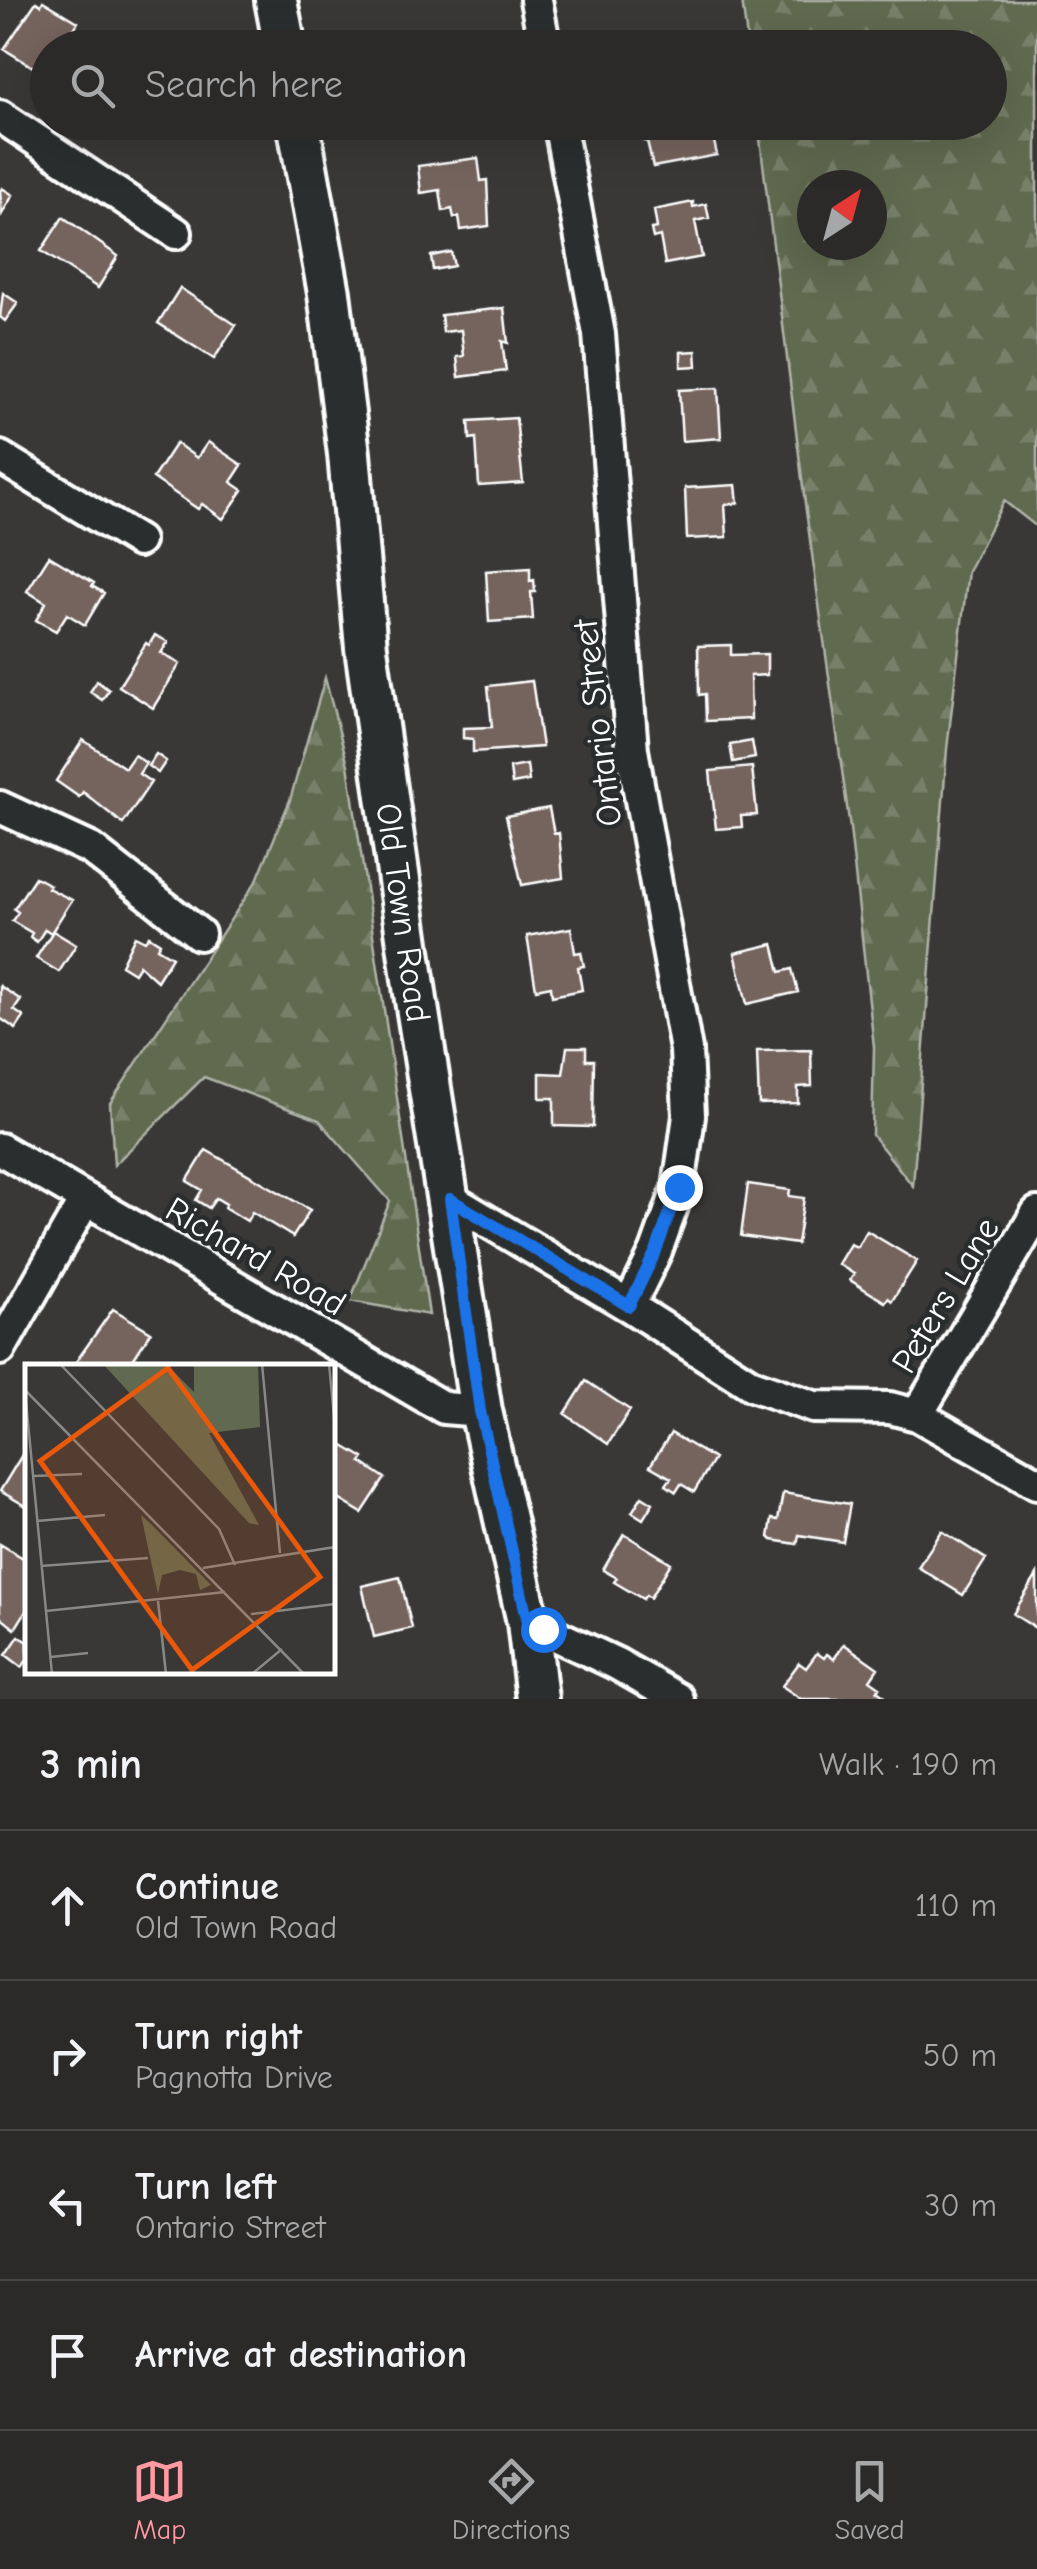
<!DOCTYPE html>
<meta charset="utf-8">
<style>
:root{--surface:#2b2a29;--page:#373635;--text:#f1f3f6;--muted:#a6a7a8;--line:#474646;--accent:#ff9aa2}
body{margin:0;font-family:"Comic Neue",sans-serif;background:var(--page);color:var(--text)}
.compass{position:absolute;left:797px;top:170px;width:90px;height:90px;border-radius:50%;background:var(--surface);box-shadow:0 10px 40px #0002;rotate:36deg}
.stop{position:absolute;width:30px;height:30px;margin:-22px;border:8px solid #1a73e8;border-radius:50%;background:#fff}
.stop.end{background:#1a73e8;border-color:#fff;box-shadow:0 2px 10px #0008}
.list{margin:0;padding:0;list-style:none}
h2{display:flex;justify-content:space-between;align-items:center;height:130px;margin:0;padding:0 40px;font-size:42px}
h2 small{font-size:32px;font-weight:400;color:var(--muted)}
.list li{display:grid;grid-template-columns:65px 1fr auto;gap:30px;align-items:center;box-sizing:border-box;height:150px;padding:0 40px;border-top:2px solid var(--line)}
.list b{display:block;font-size:38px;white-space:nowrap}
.list p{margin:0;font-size:32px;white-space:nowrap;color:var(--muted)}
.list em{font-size:32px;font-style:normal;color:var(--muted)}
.icon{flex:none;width:55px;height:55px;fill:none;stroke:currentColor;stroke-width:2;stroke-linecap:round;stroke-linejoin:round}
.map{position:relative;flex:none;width:1037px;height:1699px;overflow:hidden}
.search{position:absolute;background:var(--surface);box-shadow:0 10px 40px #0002;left:30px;right:30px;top:30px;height:110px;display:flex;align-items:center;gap:25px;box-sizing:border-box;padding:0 35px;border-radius:55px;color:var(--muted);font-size:38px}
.sheet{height:730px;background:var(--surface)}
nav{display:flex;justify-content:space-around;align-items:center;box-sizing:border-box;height:140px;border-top:2px solid var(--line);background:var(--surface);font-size:28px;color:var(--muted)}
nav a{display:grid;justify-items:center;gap:5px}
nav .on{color:var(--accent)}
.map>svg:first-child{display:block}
.forest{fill:url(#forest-firs);stroke:#b0b4a8;stroke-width:2.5;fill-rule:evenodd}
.building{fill:#74635d;stroke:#fff;stroke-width:2.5}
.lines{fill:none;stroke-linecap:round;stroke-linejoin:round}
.street-casing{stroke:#fff;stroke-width:38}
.secondary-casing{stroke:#fff;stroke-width:48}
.street{stroke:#2a2d2e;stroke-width:30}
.secondary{stroke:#2a2d2e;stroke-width:40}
.route{stroke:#1a73e8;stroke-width:12}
.labels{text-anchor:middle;stroke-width:9;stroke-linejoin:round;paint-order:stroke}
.street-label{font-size:35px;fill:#fff;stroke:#2a2d2e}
.inset-road{fill:none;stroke:#888887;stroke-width:2.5}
.view{fill:#e8590c;fill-opacity:0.15;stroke:#e8590c;stroke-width:5}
.inset-edge{fill:none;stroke:#fff;stroke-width:5}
</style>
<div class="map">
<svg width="1037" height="1699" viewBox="0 0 1037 1699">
<defs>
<pattern id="forest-firs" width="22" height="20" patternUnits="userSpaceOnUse" patternTransform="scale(2.5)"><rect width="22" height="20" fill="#616a50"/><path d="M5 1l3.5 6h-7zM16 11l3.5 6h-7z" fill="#79806a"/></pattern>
</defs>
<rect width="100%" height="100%" fill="#393837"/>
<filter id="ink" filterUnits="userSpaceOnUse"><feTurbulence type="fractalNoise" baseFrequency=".01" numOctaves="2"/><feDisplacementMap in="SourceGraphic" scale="20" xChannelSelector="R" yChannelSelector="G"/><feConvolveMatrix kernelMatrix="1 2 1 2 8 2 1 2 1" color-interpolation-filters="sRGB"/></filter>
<g filter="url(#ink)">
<!-- forest -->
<path class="forest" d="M742,0H1037V527L1004,501L968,571L947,749L913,1186L872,1135L874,1047L850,828L806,511L758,123L990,122V48L748,47ZM812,185H872V245H812Z
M325,678L348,765L429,1315L350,1301L390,1201L319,1120L204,1077L114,1165L110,1103L257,880L290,800Z"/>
<!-- building -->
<path class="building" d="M43,1L78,22L63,48H48L46,75L4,49L36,2L41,5Z
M642,122H689L691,132L711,128L717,155L653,167L647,141H644Z
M478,158L481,181L487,180L489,226L461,230L459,217L454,218L452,209L443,211L440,190L421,193L418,166Z
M2,188L13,195L2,214L0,191Z
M693,202V207L706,204L709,218L695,221L702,257L665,264L660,236L653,238L651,229L657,228L654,210Z
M63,217L118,256L98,288L41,251Z
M451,252L454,266L433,270L431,256Z
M180,288L236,325L214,359L158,323Z
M3,293L18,303L5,321L0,317Z
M504,308L508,343L502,341L506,371L459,377L457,357L464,356L461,330L443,332L441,315Z
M696,351L697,366L681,367V352Z
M718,388L721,438L682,441L679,390Z
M516,418L523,483L479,486L476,438L470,439L469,421Z
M208,442L242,465L231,482L243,490L223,519L202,504L198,509L153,478L176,443L197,458Z
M736,485L738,503L725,505L727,537L687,539L685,488Z
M49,556L94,583L92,586L104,593L85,625L67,614L56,631L36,620L46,603L27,591Z
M530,568V581L534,580L535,592H531L533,619L489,622L486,571Z
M155,635L168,642L161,653L180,664L153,708L119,686L146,643L149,645Z
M731,645V655L767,654V675L750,676L751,719L706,721L705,694L699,695L698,646Z
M97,681L109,690L102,700L90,692Z
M532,681L542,747L473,752V739L463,738V728L492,727L488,686Z
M83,740L125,768L134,755L146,763L139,774L151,782L123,824L83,792L79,797L56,781Z
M752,741L755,758L733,762L730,745Z
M156,754L166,761L158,773L148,766Z
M527,765L529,781L512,784L510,768Z
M752,767L757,815L741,816L742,827L716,829L710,771Z
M549,808L554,834L559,833L563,878L522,885L506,816Z
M35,877L50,885L48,888L72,900L51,933L45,929L37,942L30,937L32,933L12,921L18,912L14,909Z
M571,928L575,953L581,952L584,966L578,967L582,990L552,996L551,986L536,989L527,936Z
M53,931L76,945L59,972L36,958Z
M135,936L145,941L149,936L160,943L157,948L172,957L157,981L139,965L134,973L121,965Z
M773,944L780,972L792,969L798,992L747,1004L735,953Z
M0,986L21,1000L14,1010L24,1017L16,1029L0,1018Z
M567,1047H586V1060H594L593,1127L554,1126V1098H540V1073L563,1074Z
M811,1050L812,1086L798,1087V1103L759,1104L757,1051Z
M206,1150L310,1210L293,1237L252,1212L247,1221L224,1207L226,1204L216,1198L209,1208L196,1200L202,1190L187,1181Z
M748,1184L790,1190L789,1196L804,1198L797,1244L741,1236Z
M867,1231L917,1261L892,1301L888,1298L885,1302L850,1280L854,1274L838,1264L850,1244L857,1247Z
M113,1309L151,1332L129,1366H73Z
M586,1381L630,1410L608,1444L565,1414Z
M671,1433L714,1459L694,1492L681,1484L676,1492L666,1485L671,1478L650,1466Z
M332,1439L364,1458L361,1462L385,1478L362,1513L332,1495Z
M28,1445V1507L0,1491Z
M783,1493L850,1504L843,1542L799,1535L797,1544L772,1540L769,1537L772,1519L778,1520Z
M642,1496L653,1503L643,1519L632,1512Z
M942,1531L986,1559L963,1595L918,1567Z
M624,1534L671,1563L650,1598L646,1595L643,1599L614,1582L617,1578L603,1570Z
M0,1544L28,1561V1608L15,1629L0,1617Z
M1037,1575V1629L1013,1614Z
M400,1577L412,1628L374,1637L362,1586Z
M19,1636L28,1642V1659L22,1667L6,1655Z
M844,1644L878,1668L870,1680L880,1687L877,1691L884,1696L882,1699H801L782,1686L799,1663L806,1668L817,1653L824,1658L827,1654L834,1659Z"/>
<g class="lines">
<defs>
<path id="street" d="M536,0L545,48
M0,116L176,233
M559,122L599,334L632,750L686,1050L689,1116L679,1187L656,1251L629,1306
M0,457L138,541
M0,807L91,849L199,934
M0,1149L444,1408L481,1411
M450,1199L629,1306L752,1385L814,1407L890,1408L917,1415L1037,1483
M0,1349L85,1200
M917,1415L1037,1213
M528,1622L617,1664L678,1699"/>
<g id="secondary">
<path d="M276,0L285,48"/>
<path id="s1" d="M298,122L329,293L349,454L366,648L416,1000L481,1411L528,1622L537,1699"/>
</g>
</defs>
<!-- street casing -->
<use href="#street" class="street-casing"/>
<!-- secondary casing -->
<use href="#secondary" class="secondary-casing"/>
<!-- street -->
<use href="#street" class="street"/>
<!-- secondary -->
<use href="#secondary" class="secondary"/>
</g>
</g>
<g class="lines" filter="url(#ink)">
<!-- route -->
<path class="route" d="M543,1629L528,1622L480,1411L450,1199L629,1306L656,1251L679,1187"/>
</g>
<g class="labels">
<!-- street labels -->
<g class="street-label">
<text transform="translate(597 723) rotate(-97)" y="12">Ontario Street</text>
<text dy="12" stroke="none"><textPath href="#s1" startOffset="798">Old Town Road</textPath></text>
<text transform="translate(256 1256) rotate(30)" y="12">Richard Road</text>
<text transform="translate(945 1295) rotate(-59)" y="12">Peters Lane</text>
</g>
</g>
<!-- overview -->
<g transform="translate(25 1364)">
<rect width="310" height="310" fill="#393837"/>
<path d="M78,0H141L169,28V0H233L235,63L184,69L234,161L224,159ZM116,151L126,160L186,221L175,226L171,210L155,206L137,211L133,230Z" fill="#616a50"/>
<path class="inset-road" d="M35,0L194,165L210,201M237,0L255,189M304,0L310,63M0,26L279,310M0,27L27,310M9,112L57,110M12,157L80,151M16,202L123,194M178,204L310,183M133,237L141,310M21,247L200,228M226,250L310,240M26,293L63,289M227,310L257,285"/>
<path class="view" d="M143,4L295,213L167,306L15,97Z"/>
<rect width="310" height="310" class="inset-edge"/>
</g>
</svg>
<svg class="compass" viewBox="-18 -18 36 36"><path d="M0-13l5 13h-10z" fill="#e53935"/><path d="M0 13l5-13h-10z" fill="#a6a7a8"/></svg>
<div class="stop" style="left:543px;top:1629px"></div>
<div class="stop end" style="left:679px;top:1187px"></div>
<div class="search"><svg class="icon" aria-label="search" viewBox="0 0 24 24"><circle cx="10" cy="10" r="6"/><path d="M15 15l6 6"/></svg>Search here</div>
</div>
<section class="sheet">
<h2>3 min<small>Walk · 190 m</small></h2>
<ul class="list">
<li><svg class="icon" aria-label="ahead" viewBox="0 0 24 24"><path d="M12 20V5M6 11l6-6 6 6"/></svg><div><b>Continue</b><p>Old Town Road</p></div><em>110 m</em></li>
<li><svg class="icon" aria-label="right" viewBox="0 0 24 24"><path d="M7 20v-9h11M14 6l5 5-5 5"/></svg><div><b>Turn right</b><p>Pagnotta Drive</p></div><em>50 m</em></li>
<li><svg class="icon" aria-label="left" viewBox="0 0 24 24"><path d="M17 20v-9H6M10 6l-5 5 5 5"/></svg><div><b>Turn left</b><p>Ontario Street</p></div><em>30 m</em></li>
<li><svg class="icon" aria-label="arrive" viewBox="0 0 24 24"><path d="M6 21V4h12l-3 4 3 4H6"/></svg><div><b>Arrive at destination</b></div></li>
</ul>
</section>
<nav>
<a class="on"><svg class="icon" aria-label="map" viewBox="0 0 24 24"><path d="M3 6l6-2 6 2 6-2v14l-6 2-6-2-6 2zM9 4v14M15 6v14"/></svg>Map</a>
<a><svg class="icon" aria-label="directions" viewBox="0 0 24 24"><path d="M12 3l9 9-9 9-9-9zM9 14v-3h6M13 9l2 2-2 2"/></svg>Directions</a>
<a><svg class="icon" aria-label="saved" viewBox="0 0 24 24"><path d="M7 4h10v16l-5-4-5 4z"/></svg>Saved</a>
</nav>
